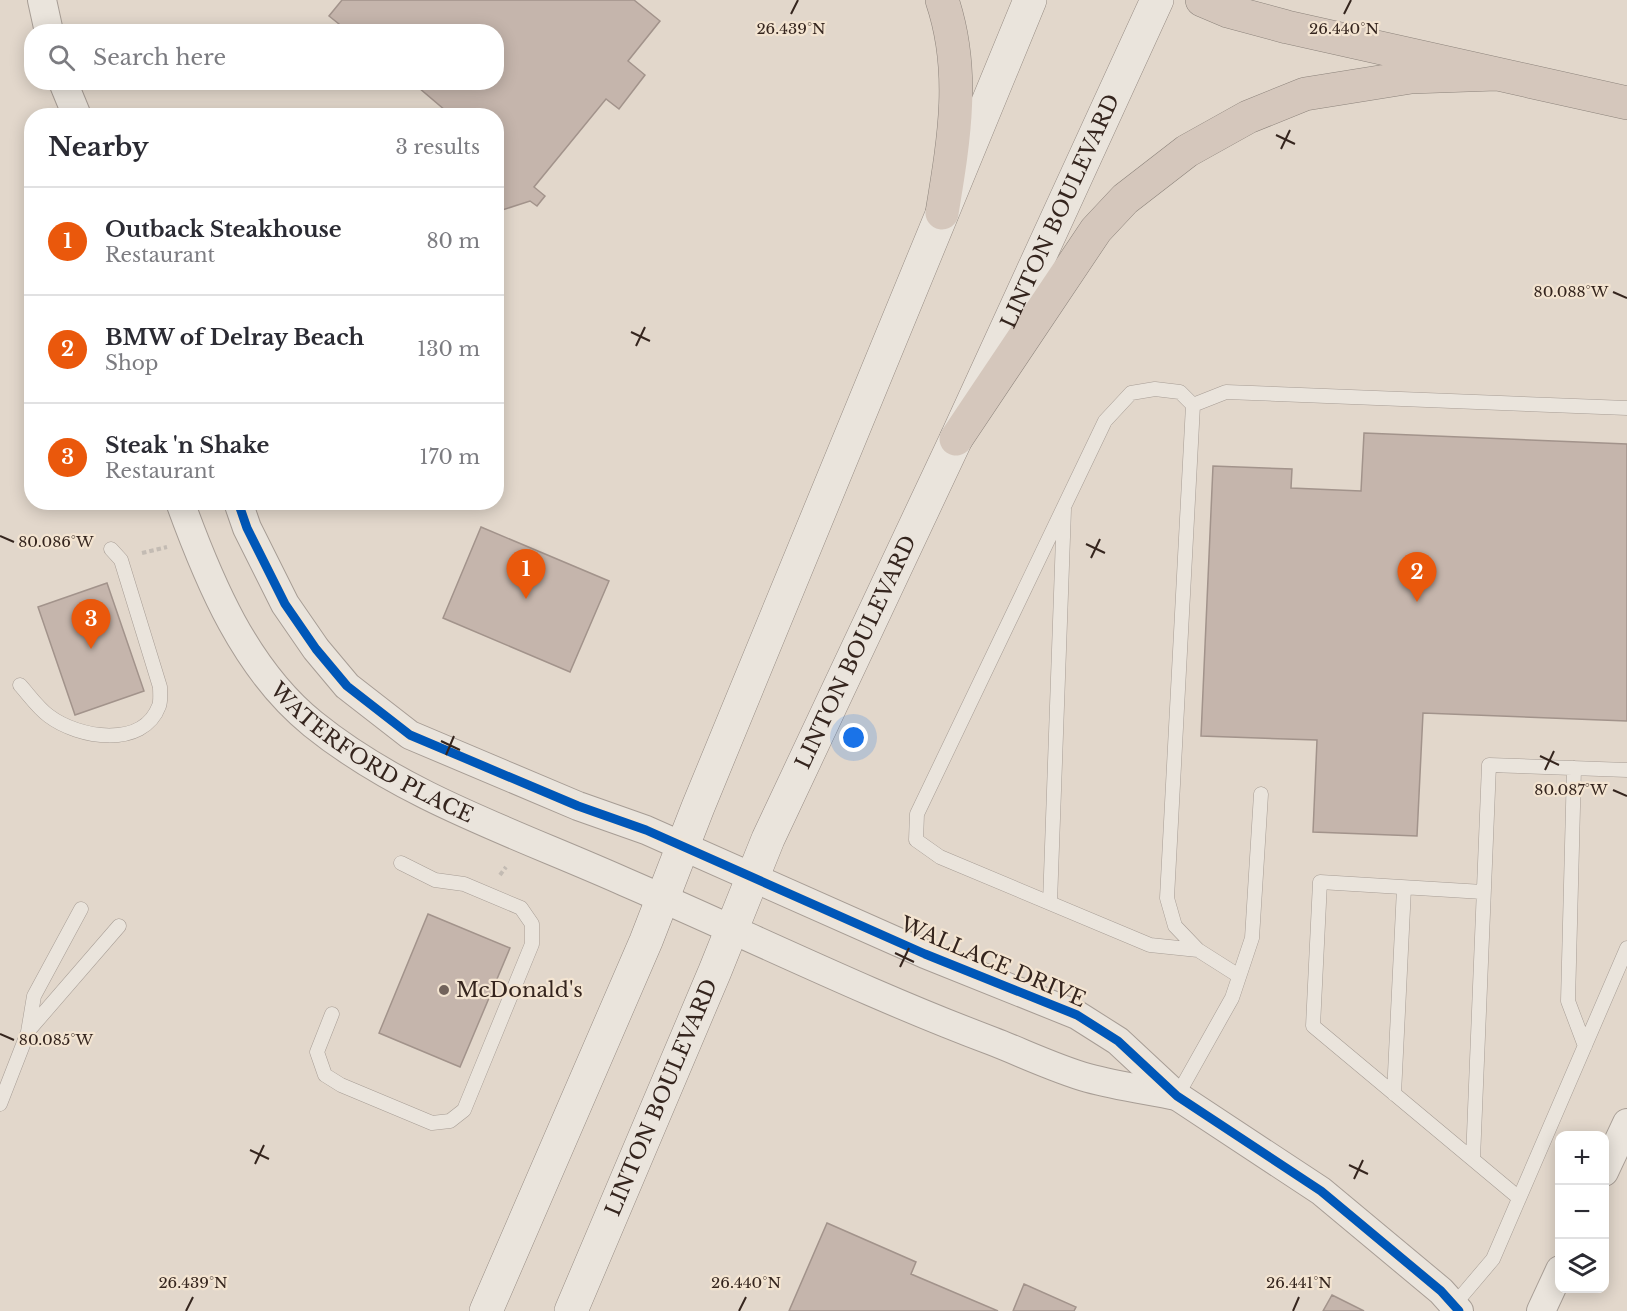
<!DOCTYPE html>
<meta charset="utf-8">
<style>
:root{--surface:#fff;--page:#f2f2f3;--text:#2b2b33;--muted:#7c7c81;--line:#e1e1e2;--accent:#ea580c}
body{margin:0;font-family:"Libre Baskerville",serif;background:var(--page);color:var(--text)}
.controls{position:absolute;right:18px;bottom:18px;display:grid;overflow:hidden;border-radius:12px;box-shadow:0 3px 15px #0003}
.controls button{width:54px;height:54px;display:grid;place-items:center;padding:0;border:0;border-bottom:2px solid var(--line);background:var(--surface);color:var(--text);font:30px sans-serif}
.you{position:absolute;left:854px;top:738px;width:21px;height:21px;margin:-15px;border:4px solid #fff;border-radius:50%;background:#1a73e8;box-shadow:0 0 0 9px #1a73e833}
.badge{display:grid;place-items:center;width:39px;height:39px;border-radius:50%;background:var(--accent);color:#fff;font-size:20px;font-weight:700}
.pin{position:absolute;translate:-50% -50px;filter:drop-shadow(0 2px 3px #0008)}
.pin::after{content:'';position:absolute;top:32px;width:21px;height:18px;background:inherit;clip-path:polygon(0 0,100% 0,50% 100%)}
.list{margin:0;padding:0;list-style:none}
h2{display:flex;justify-content:space-between;align-items:center;height:78px;margin:0;padding:0 24px;font-size:26px}
h2 small{font-size:20px;font-weight:400;color:var(--muted)}
.list li{display:grid;grid-template-columns:39px 1fr auto;gap:18px;align-items:center;box-sizing:border-box;height:108px;padding:0 24px;border-top:2px solid var(--line)}
.list b{display:block;font-size:22px;white-space:nowrap}
.list p{margin:0;font-size:20px;white-space:nowrap;color:var(--muted)}
.list em{font-size:20px;font-style:normal;color:var(--muted)}
.icon{flex:none;width:33px;height:33px;fill:none;stroke:currentColor;stroke-width:2;stroke-linecap:round;stroke-linejoin:round}
.map{position:relative;flex:none;width:1627px;height:1311px;overflow:hidden}
.search{position:absolute;background:var(--surface);box-shadow:0 3px 15px #0003;left:24px;top:24px;width:480px;height:66px;display:flex;align-items:center;gap:15px;box-sizing:border-box;padding:0 21px;border-radius:24px;color:var(--muted);font-size:22px}
.panel{position:absolute;background:var(--surface);box-shadow:0 3px 15px #0003;left:24px;top:108px;width:480px;height:402px;border-radius:24px}
.map>svg:first-child{display:block}
.building{fill:#c5b5ac;stroke:#a2938b;stroke-width:1.5}
.lines{fill:none;stroke-linecap:round;stroke-linejoin:round}
.service-casing{stroke:#a79d95;stroke-width:15}
.minor-casing{stroke:#a79d95;stroke-width:30}
.secondary-casing{stroke:#978c84;stroke-width:34}
.motorway-casing{stroke:#8c837b;stroke-width:34}
.path{stroke:#c3bbb3;stroke-width:4;stroke-dasharray:4.5 3;stroke-linecap:butt}
.service{stroke:#eae4dc;stroke-width:14}
.minor{stroke:#eae4dc;stroke-width:28}
.secondary{stroke:#eae4dc;stroke-width:33}
.motorway{stroke:#d5c7bc;stroke-width:33}
.cycleway-casing{stroke:#f3e4d1;stroke-width:13}
.cycleway{stroke:#0057b8;stroke-width:9}
.ticks{fill:none;stroke:#35251e;stroke-width:2}
.poi-dot{fill:#72635b;stroke:#f3e4d1;stroke-width:2}
.labels{text-anchor:middle;stroke-width:4.5;stroke-linejoin:round;paint-order:stroke}
.street-label{font-size:21px;fill:#35251e;stroke:#f3e4d1}
.poi-label{font-size:21px;fill:#35251e;stroke:#f3e4d1;text-anchor:start}
.ticks-label{font-size:15px;text-anchor:middle;fill:#35251e;stroke:#f3e4d1;stroke-width:4.5;stroke-linejoin:round;paint-order:stroke}
</style>
<div class="map">
<svg width="1627" height="1311" viewBox="0 0 1627 1311">
<rect width="100%" height="100%" fill="#e2d7cb"/>
<!-- building -->
<path class="building" d="M342,0H634L660,21L628,61L645,75L619,109L606,99L534,187L545,196L537,206L530,201L496,212V116H452L412,82H496V32H349L329,16Z
M1364,433L1627,444V721L1423,713L1417,836L1313,832L1317,740L1201,736L1213,466L1292,469L1291,488L1361,491Z
M481,527L609,581L570,672L443,618Z
M107,583L144,691L75,715L38,607Z
M428,914L510,948L460,1067L379,1033Z
M827,1223L916,1262L911,1274L998,1311H789Z
M1024,1284L1076,1307L1074,1311H1013Z
M1332,1295L1364,1311H1323Z"/>
<g class="lines">
<defs>
<path id="service" d="M1193,405L1226,392L1627,408
M20,685C29,695 38,708 49,716C78,738 143,749 159,706C161,701 160,692 160,687L121,560L111,549
M1574,768L1568,1001L1585,1046
M1483,892L1320,882L1313,1026L1519,1198
M1050,903L1064,509
M1198,950L1150,945L940,857L916,840L917,814L1105,421L1131,393L1155,389L1180,392L1193,405L1167,898L1175,926L1198,950L1239,976
M332,1014L317,1052L325,1075L341,1085L432,1123L450,1121L464,1110L532,944V924L521,908L464,884L435,880L401,863
M29,1030L119,926
M1394,1094L1404,888
M1177,1096L1232,998L1252,938L1261,794
M0,1104L28,1032L34,996L81,909
M1473,1159L1489,765L1627,770
M1454,1305L1493,1259L1627,948"/>
<g id="minor">
<path d="M42,0L49,32"/>
<path d="M63,82L77,116"/>
<path id="s1" d="M180,502C209,582 245,669 313,724C403,797 520,835 625,882C748,935 867,994 992,1041C1023,1053 1056,1069 1088,1078C1117,1086 1148,1090 1177,1096"/>
<path d="M238,502L247,528L285,604L316,649L347,686L410,735L578,806L646,830L925,954L1077,1015L1118,1041L1177,1096L1321,1191L1441,1291L1459,1311"/>
<path d="M1604,1172L1627,1123"/>
<path d="M1541,1311L1560,1270"/>
</g>
<g id="secondary">
<path d="M486,1311L646,941L698,807L1030,0"/>
<path id="s2" d="M571,1311L715,971L768,839L956,439L1157,0"/>
</g>
<path id="motorway" d="M942,0C966,71 954,140 942,213
M1202,0L1228,11L1287,27L1627,103
M956,439L1096,230L1125,199L1187,151L1248,117L1305,94L1411,77L1496,74"/>
</defs>
<!-- service casing -->
<use href="#service" class="service-casing"/>
<!-- minor casing -->
<use href="#minor" class="minor-casing"/>
<!-- secondary casing -->
<use href="#secondary" class="secondary-casing"/>
<!-- motorway casing -->
<use href="#motorway" class="motorway-casing"/>
<!-- path -->
<path class="path" d="M142,553L167,547
M500,875L506,867"/>
<!-- service -->
<use href="#service" class="service"/>
<!-- minor -->
<use href="#minor" class="minor"/>
<!-- secondary -->
<use href="#secondary" class="secondary"/>
<!-- motorway -->
<use href="#motorway" class="motorway"/>
<defs>
<path id="cycleway" d="M238,502L247,528L285,604L316,649L347,686L410,735L578,806L646,830L925,954L1077,1015L1118,1041L1177,1096L1321,1191L1441,1291L1459,1311"/>
</defs>
<!-- cycleway casing -->
<use href="#cycleway" class="cycleway-casing"/>
<!-- cycleway -->
<use href="#cycleway" class="cycleway"/>
</g>
<!-- ticks -->
<path class="ticks" d="M791,14L798,0M1344,14L1351,0M1276,135L1295,144M1281,149L1290,130M1613,292L1627,298M631,332L650,341M636,346L645,327M0,536L14,542M1086,544L1105,553M1091,558L1100,539M441,741L460,750M446,755L454,736M1540,756L1559,765M1545,770L1554,751M1613,790L1627,796M895,953L914,962M900,967L909,948M0,1034L14,1040M250,1150L269,1159M255,1164L264,1145M1349,1165L1368,1174M1354,1179L1363,1160M186,1311L193,1297M739,1311L746,1297M1293,1311L1299,1297"/>
<!-- markers -->
<circle class="poi-dot" cx="444" cy="990" r="6"/>
<g class="labels">
<!-- street labels -->
<g class="street-label">
<text dy="7" stroke="none"><textPath href="#s2" startOffset="1204">LINTON BOULEVARD</textPath></text>
<text dy="7" stroke="none"><textPath href="#s2" startOffset="718">LINTON BOULEVARD</textPath></text>
<text dy="7" stroke="none"><textPath href="#s1" startOffset="327">WATERFORD PLACE</textPath></text>
<text transform="translate(993 962) rotate(23)" y="7">WALLACE DRIVE</text>
<text dy="7" stroke="none"><textPath href="#s2" startOffset="232">LINTON BOULEVARD</textPath></text>
</g>
<!-- poi labels -->
<g class="poi-label">
<text x="456" y="997">McDonald's</text>
</g>
</g>
<g class="ticks-label">
<text x="791" y="34">26.439°N</text>
<text x="1344" y="34">26.440°N</text>
<text x="1571" y="297">80.088°W</text>
<text x="56" y="547">80.086°W</text>
<text x="1571" y="795">80.087°W</text>
<text x="56" y="1045">80.085°W</text>
<text x="193" y="1288">26.439°N</text>
<text x="746" y="1288">26.440°N</text>
<text x="1299" y="1288">26.441°N</text>
</g>
</svg>
<div class="controls">
<button>+</button>
<button>−</button>
<button><svg class="icon" aria-label="layers" viewBox="0 0 24 24"><path d="M12 4l9 5-9 5-9-5zM3 14l9 5 9-5"/></svg></button>
</div>
<div class="you"></div>
<div class="pin badge" style="left:526px;top:599px">1</div>
<div class="pin badge" style="left:1417px;top:602px">2</div>
<div class="pin badge" style="left:91px;top:649px">3</div>
<div class="search"><svg class="icon" aria-label="search" viewBox="0 0 24 24"><circle cx="10" cy="10" r="6"/><path d="M15 15l6 6"/></svg>Search here</div>
<section class="panel">
<h2>Nearby<small>3 results</small></h2>
<ul class="list">
<li><span class="badge">1</span><div><b>Outback Steakhouse</b><p>Restaurant</p></div><em>80 m</em></li>
<li><span class="badge">2</span><div><b>BMW of Delray Beach</b><p>Shop</p></div><em>130 m</em></li>
<li><span class="badge">3</span><div><b>Steak 'n Shake</b><p>Restaurant</p></div><em>170 m</em></li>
</ul>
</section>
</div>
